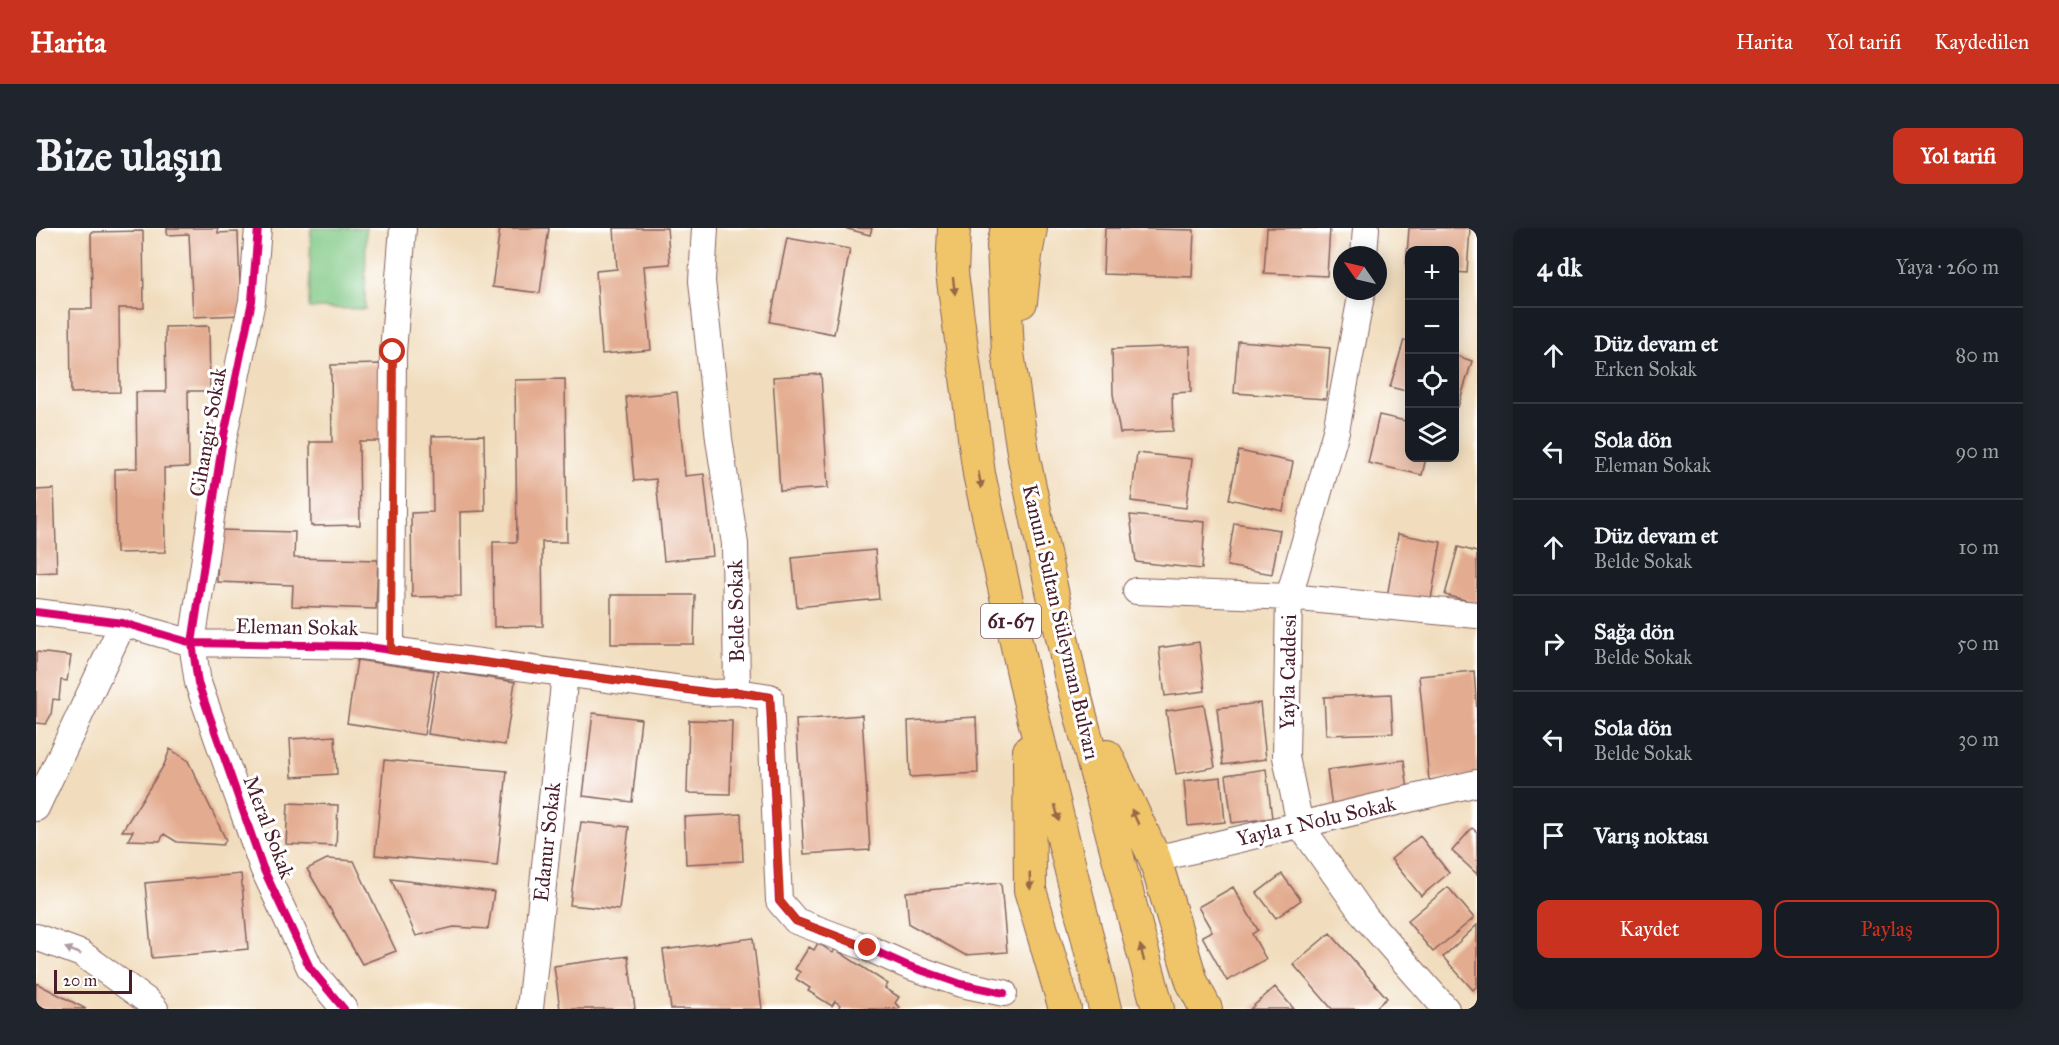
<!DOCTYPE html>
<html lang="tr">
<meta charset="utf-8">
<style>
:root{--surface:#171b24;--page:#20242c;--text:#f1f3f6;--muted:#9ea1a6;--line:#363941;--accent:#c8321e}
body{margin:0;font-family:"IM FELL Great Primer",serif;background:var(--page);color:var(--text)}
.controls{position:absolute;right:18px;top:18px;display:grid;overflow:hidden;border-radius:12px;box-shadow:0 3px 15px #0003}
.controls button{width:54px;height:54px;display:grid;place-items:center;padding:0;border:0;border-bottom:2px solid var(--line);background:var(--surface);color:var(--text);font:30px sans-serif}
.compass{position:absolute;left:1297px;top:18px;width:54px;height:54px;border-radius:50%;background:var(--surface);box-shadow:0 3px 15px #0003;rotate:304deg}
.scale{position:absolute;left:18px;bottom:15px;width:78px;box-sizing:border-box;padding-left:6px;border:3px solid #4a1f2b;border-top:0;font-size:16px;line-height:21px;white-space:nowrap;color:#4a1f2b;-webkit-text-stroke:4px #fff;paint-order:stroke}
.stop{position:absolute;width:18px;height:18px;margin:-14px;border:4px solid #c8321e;border-radius:50%;background:#fff}
.stop.end{background:#c8321e;border-color:#fff;box-shadow:0 2px 6px #0008}
.list{margin:0;padding:0;list-style:none}
h2{display:flex;justify-content:space-between;align-items:center;height:78px;margin:0;padding:0 24px;font-size:26px}
h2 small{font-size:20px;font-weight:400;color:var(--muted)}
.list li{display:grid;grid-template-columns:39px 1fr auto;gap:18px;align-items:center;box-sizing:border-box;height:96px;padding:0 24px;border-top:2px solid var(--line)}
.list b{display:block;font-size:22px;white-space:nowrap}
.list p{margin:0;font-size:20px;white-space:nowrap;color:var(--muted)}
.list em{font-size:20px;font-style:normal;color:var(--muted)}
.actions{display:flex;gap:12px;padding:18px 24px}
.actions a{flex:1;padding:14px 0;border:2px solid var(--accent);border-radius:12px;text-align:center;font-size:21px;color:var(--accent)}
.actions .main{background:var(--accent);color:#fff}
.icon{flex:none;width:33px;height:33px;fill:none;stroke:currentColor;stroke-width:2;stroke-linecap:round;stroke-linejoin:round}
.map{position:relative;flex:none;width:1441px;height:781px;overflow:hidden;border-radius:12px}
header{display:flex;align-items:center;gap:36px;box-sizing:border-box;height:84px;padding:0 30px;background:var(--accent);color:#fff}
header strong{font-size:28px}
nav{display:flex;gap:33px;margin-inline-start:auto;font-size:21px}
.intro{display:flex;align-items:center;justify-content:space-between;box-sizing:border-box;height:144px;padding:0 36px}
h1{margin:0;font-size:42px}
.button{padding:15px 27px;border-radius:12px;background:var(--accent);color:#fff;font-size:21px;font-weight:700}
main{display:flex;gap:36px;padding:0 36px}
aside{flex:1;background:var(--surface);border-radius:12px;box-shadow:0 3px 15px #0003}
.map>svg:first-child{display:block}
.green{fill:#7ec783;stroke:#647357;stroke-width:1.5}
.building{fill:#e3ab8f}
.lines{fill:none;stroke-linecap:round;stroke-linejoin:round}
.minor-casing{stroke:#84625e;stroke-width:28}
.major-casing{stroke:#84625e;stroke-width:34}
.minor{stroke:#fff;stroke-width:26}
.major{stroke:#f0c469;stroke-width:32}
.cycleway-casing{stroke:#fff;stroke-width:11}
.cycleway{stroke:#d6006c;stroke-width:8}
.oneway{fill:#956947}
.oneway2{fill:#ae9aa0}
.route{stroke:#c8321e;stroke-width:8}
.labels{text-anchor:middle;stroke-width:6;stroke-linejoin:round;paint-order:stroke}
.shield{fill:#fff;stroke:#80626b;stroke-width:1.5}
.shield-label{font-size:20px;font-weight:bold;fill:#4a1f2b}
.street-label{font-size:21px;fill:#4a1f2b;stroke:#fff}
</style>
<header>
<strong>Harita</strong>
<nav><a>Harita</a><a>Yol tarifi</a><a>Kaydedilen</a></nav>
</header>
<div class="intro"><h1>Bize ulaşın</h1><a class="button">Yol tarifi</a></div>
<main>
<div class="map">
<svg width="1441" height="781" viewBox="0 0 1441 781">
<rect width="100%" height="100%" fill="#fff"/>
<filter id="ink" filterUnits="userSpaceOnUse"><feTurbulence type="fractalNoise" baseFrequency=".0167" numOctaves="2"/><feDisplacementMap in="SourceGraphic" scale="12" xChannelSelector="R" yChannelSelector="G"/><feConvolveMatrix kernelMatrix="1 2 1 2 8 2 1 2 1" color-interpolation-filters="sRGB"/></filter>
<filter id="wash" filterUnits="userSpaceOnUse"><feTurbulence type="fractalNoise" baseFrequency=".008" numOctaves="4" result="noise"/><feDisplacementMap in="SourceGraphic" scale="24" xChannelSelector="R" yChannelSelector="G"/><feGaussianBlur stdDeviation="1.35" result="paint"/><feColorMatrix in="noise" values="0 0 0 0 0 0 0 0 0 0 0 0 0 0 0 0 0 1.4 0 .05"/><feComposite in="paint" operator="in"/></filter>
<g filter="url(#wash)">
<rect width="100%" height="100%" fill="#f1ddbd"/>
<!-- green -->
<path class="green" d="M275,0H330L329,81L273,80Z"/>
<g id="blocks">
<!-- building -->
<path class="building" d="M131,0H182V5L202,4L205,87L157,89L153,6L131,7Z
M464,0H513L504,65L456,59Z
M578,0H631L634,36L608,38L615,122L566,126L560,43L581,41Z
M808,0H836L834,7Z
M1069,0L1158,2L1156,49L1067,46Z
M1231,0H1294L1291,48L1228,45Z
M1373,0H1434L1431,45L1418,44V22H1374V41H1370Z
M107,3L108,80H83L84,164L35,165L34,81H56L55,4Z
M751,10L814,21L798,106L734,94Z
M173,98L174,163H152L153,239L128,240L129,324L80,325L79,241L101,240L100,164H130L129,99Z
M1368,112L1374,114V164L1354,159Z
M1202,113L1294,120L1290,171L1198,165Z
M1154,118L1155,164L1136,165L1137,203L1084,205L1077,166L1076,121Z
M1418,127L1436,133L1422,179L1418,178Z
M347,136L348,213H323L324,297L275,298L274,214H296L295,137Z
M785,146L792,260L744,263L737,149Z
M529,151L531,314H506L507,398L458,399L457,314H481L479,152Z
M641,164L649,248L668,246L677,328L628,333L620,251L598,253L590,169Z
M1343,187L1374,194V230H1390L1386,247L1332,235Z
M448,207L449,283L424,284L425,368L376,369L375,285L397,284L396,208Z
M1203,223L1257,234L1247,283L1193,271Z
M1101,225L1156,231L1150,280L1095,273Z
M18,261L21,344L0,345V262Z
M1094,287L1169,294L1166,341L1100,334Z
M1198,295L1244,302L1236,346L1191,338Z
M183,302L259,304L258,330L342,332L340,381L256,378L257,357L181,354Z
M1362,306L1405,314L1394,377L1351,369Z
M1422,319L1441,324V375L1409,367Z
M839,322L843,371L761,379L756,330Z
M575,367H659L658,416H575Z
M1163,414L1169,463L1129,468L1123,420Z
M0,424L35,428L31,453L25,452L23,472L17,471L15,487L10,496L0,495Z
M321,432L398,443L388,507L311,495Z
M402,442L479,454L469,517L392,506Z
M1438,443L1441,484V548L1393,552L1383,448Z
M1355,466L1357,505L1290,507L1288,469Z
M1224,475L1230,531L1187,537L1181,480Z
M1168,477L1179,539L1140,546L1130,483Z
M557,485L605,491L596,574L547,568Z
M826,487L834,622L768,626L760,492Z
M940,489L942,545L874,549L872,493Z
M653,492L696,493L694,566L651,565Z
M299,508L301,546L256,549L254,511Z
M134,521L152,533L190,612L187,617L141,614L128,606L124,613L92,612L97,603H86L128,537Z
M348,532L471,543L461,638L339,627Z
M1368,532L1373,570L1296,580L1291,542Z
M1230,541L1236,590L1196,595L1190,547Z
M1185,549L1189,594L1152,598L1148,553Z
M252,575L302,577L300,618L250,616Z
M705,586L707,633L650,636L648,589Z
M545,594L593,599L583,682L534,677Z
M1436,600L1441,604V646L1416,623Z
M1384,608L1413,645L1385,668L1355,631Z
M291,631L318,633L360,723L326,736L271,641Z
M205,646L212,721L116,730L109,655Z
M1246,646L1265,672L1240,690L1221,665Z
M355,651L458,664L452,701L418,699L380,708Z
M965,655L971,724L929,727L873,696L870,664Z
M1197,659L1222,702L1216,706L1230,731L1191,753L1166,708L1176,703L1162,679Z
M1412,659L1438,690L1397,724L1371,693Z
M1441,697V758L1437,762L1407,729Z
M1294,705L1351,770L1338,781H1296L1257,736Z
M717,710L726,781H635L627,722Z
M782,715L797,725L799,721L852,756L849,760L863,769L859,775L864,779L862,781H802L804,777L799,773L796,778L772,763L774,760L760,751L764,744L759,741L773,719L778,722Z
M592,728L599,781H524L518,738Z
M0,755L50,781H0Z
M1239,759L1258,781H1214Z"/>
</g>
</g>
<g filter="url(#ink)">
<use href="#blocks" fill-opacity="0" stroke="#84625e" stroke-width="1.5"/>
<g class="lines">
<defs>
<path id="minor" d="M222,0L216,73L186,217L156,415L162,455L227,640L274,740L308,781
M669,0L666,53L683,211L699,316L701,464
M1328,27L1330,0
M1326,63L1300,203L1253,369L1250,529L1264,597L1329,689L1410,781
M1100,363L1253,369L1441,387
M0,384L87,395L156,415L325,418L676,465L701,464L734,469L743,673L760,693L832,720L870,737L925,756L968,765
M355,422L357,124L367,0
M0,580L87,395
M1119,631L1441,555
M0,709L46,726L110,772L119,781
M494,781L529,446"/>
<path id="major" d="M918,0L916,45L943,246L992,468L1069,781
M971,0L967,18L972,125L988,231L1034,447L1122,781
M985,74L990,27L995,0
M993,523L994,662L1029,781
M1071,528L1119,631L1156,754L1170,781"/>
</defs>
<!-- minor casing -->
<use href="#minor" class="minor-casing"/>
<!-- major casing -->
<use href="#major" class="major-casing"/>
<!-- minor -->
<use href="#minor" class="minor"/>
<!-- major -->
<use href="#major" class="major"/>
<defs>
<path id="cycleway" d="M222,0L216,73L186,217L156,415L162,455L227,640L274,740L308,781
M0,384L87,395L156,415L325,418L676,465L701,464L734,469L743,673L760,693L832,720L870,737L925,756L968,765"/>
</defs>
<!-- cycleway casing -->
<use href="#cycleway" class="cycleway-casing"/>
<!-- cycleway -->
<use href="#cycleway" class="cycleway"/>
</g>
<!-- one-way arrows -->
<defs><path id="oneway-solid" d="M-6-.8H1V-3.2L6.5 0L1 3.2V.8H-6Z" transform="scale(1.5)"/></defs>
<g class="oneway">
<use href="#oneway-solid" transform="translate(918 58) rotate(83)"/>
<use href="#oneway-solid" transform="translate(944 252) rotate(79)"/>
<use href="#oneway-solid" transform="translate(1021 585) rotate(76)"/>
<use href="#oneway-solid" transform="translate(1099 589) rotate(-115)"/>
<use href="#oneway-solid" transform="translate(994 653) rotate(88)"/>
<use href="#oneway-solid" transform="translate(1106 725) rotate(-104)"/>
</g>
<use class="oneway2" href="#oneway-solid" transform="translate(37 723) rotate(-158)"/>
</g>
<g class="lines" filter="url(#ink)">
<!-- route -->
<path class="route" d="M357,124L355,422L676,465L701,464L734,469L744,673L760,693L832,720"/>
</g>
<g class="labels">
<!-- shield labels -->
<rect class="shield" x="945" y="376" width="60" height="34" rx="4.5"/>
<g class="shield-label">
<text x="975" y="400">61-67</text>
</g>
<!-- street labels -->
<g class="street-label">
<text transform="translate(172 204) rotate(-80)" y="7">Cihangir Sokak</text>
<text transform="translate(700 383) rotate(-91)" y="7">Belde Sokak</text>
<text transform="translate(1025 394) rotate(77)" y="7">Kanuni Sultan Süleyman Bulvarı</text>
<text transform="translate(261 399) rotate(1)" y="7">Eleman Sokak</text>
<text transform="translate(1252 444) rotate(-89)" y="7">Yayla Caddesi</text>
<text transform="translate(1280 593) rotate(-13)" y="7">Yayla 1 Nolu Sokak</text>
<text transform="translate(233 599) rotate(69)" y="7">Meral Sokak</text>
<text transform="translate(511 614) rotate(-84)" y="7">Edanur Sokak</text>
</g>
</g>
</svg>
<div class="controls">
<button>+</button>
<button>−</button>
<button><svg class="icon" aria-label="locate" viewBox="0 0 24 24"><circle cx="12" cy="12" r="6"/><path d="M12 2v4M12 18v4M2 12h4M18 12h4"/></svg></button>
<button><svg class="icon" aria-label="layers" viewBox="0 0 24 24"><path d="M12 4l9 5-9 5-9-5zM3 14l9 5 9-5"/></svg></button>
</div>
<svg class="compass" viewBox="-18 -18 36 36"><path d="M0-13l5 13h-10z" fill="#e53935"/><path d="M0 13l5-13h-10z" fill="#9ea1a6"/></svg>
<div class="scale">20 m</div>
<div class="stop" style="left:357px;top:124px"></div>
<div class="stop end" style="left:832px;top:720px"></div>
</div>
<aside>
<h2>4 dk<small>Yaya · 260 m</small></h2>
<ul class="list">
<li><svg class="icon" aria-label="ahead" viewBox="0 0 24 24"><path d="M12 20V5M6 11l6-6 6 6"/></svg><div><b>Düz devam et</b><p>Erken Sokak</p></div><em>80 m</em></li>
<li><svg class="icon" aria-label="left" viewBox="0 0 24 24"><path d="M17 20v-9H6M10 6l-5 5 5 5"/></svg><div><b>Sola dön</b><p>Eleman Sokak</p></div><em>90 m</em></li>
<li><svg class="icon" aria-label="ahead" viewBox="0 0 24 24"><path d="M12 20V5M6 11l6-6 6 6"/></svg><div><b>Düz devam et</b><p>Belde Sokak</p></div><em>10 m</em></li>
<li><svg class="icon" aria-label="right" viewBox="0 0 24 24"><path d="M7 20v-9h11M14 6l5 5-5 5"/></svg><div><b>Sağa dön</b><p>Belde Sokak</p></div><em>50 m</em></li>
<li><svg class="icon" aria-label="left" viewBox="0 0 24 24"><path d="M17 20v-9H6M10 6l-5 5 5 5"/></svg><div><b>Sola dön</b><p>Belde Sokak</p></div><em>30 m</em></li>
<li><svg class="icon" aria-label="arrive" viewBox="0 0 24 24"><path d="M6 21V4h12l-3 4 3 4H6"/></svg><div><b>Varış noktası</b></div></li>
</ul>
<div class="actions"><a class="main">Kaydet</a><a>Paylaş</a></div>
</aside>
</main>
